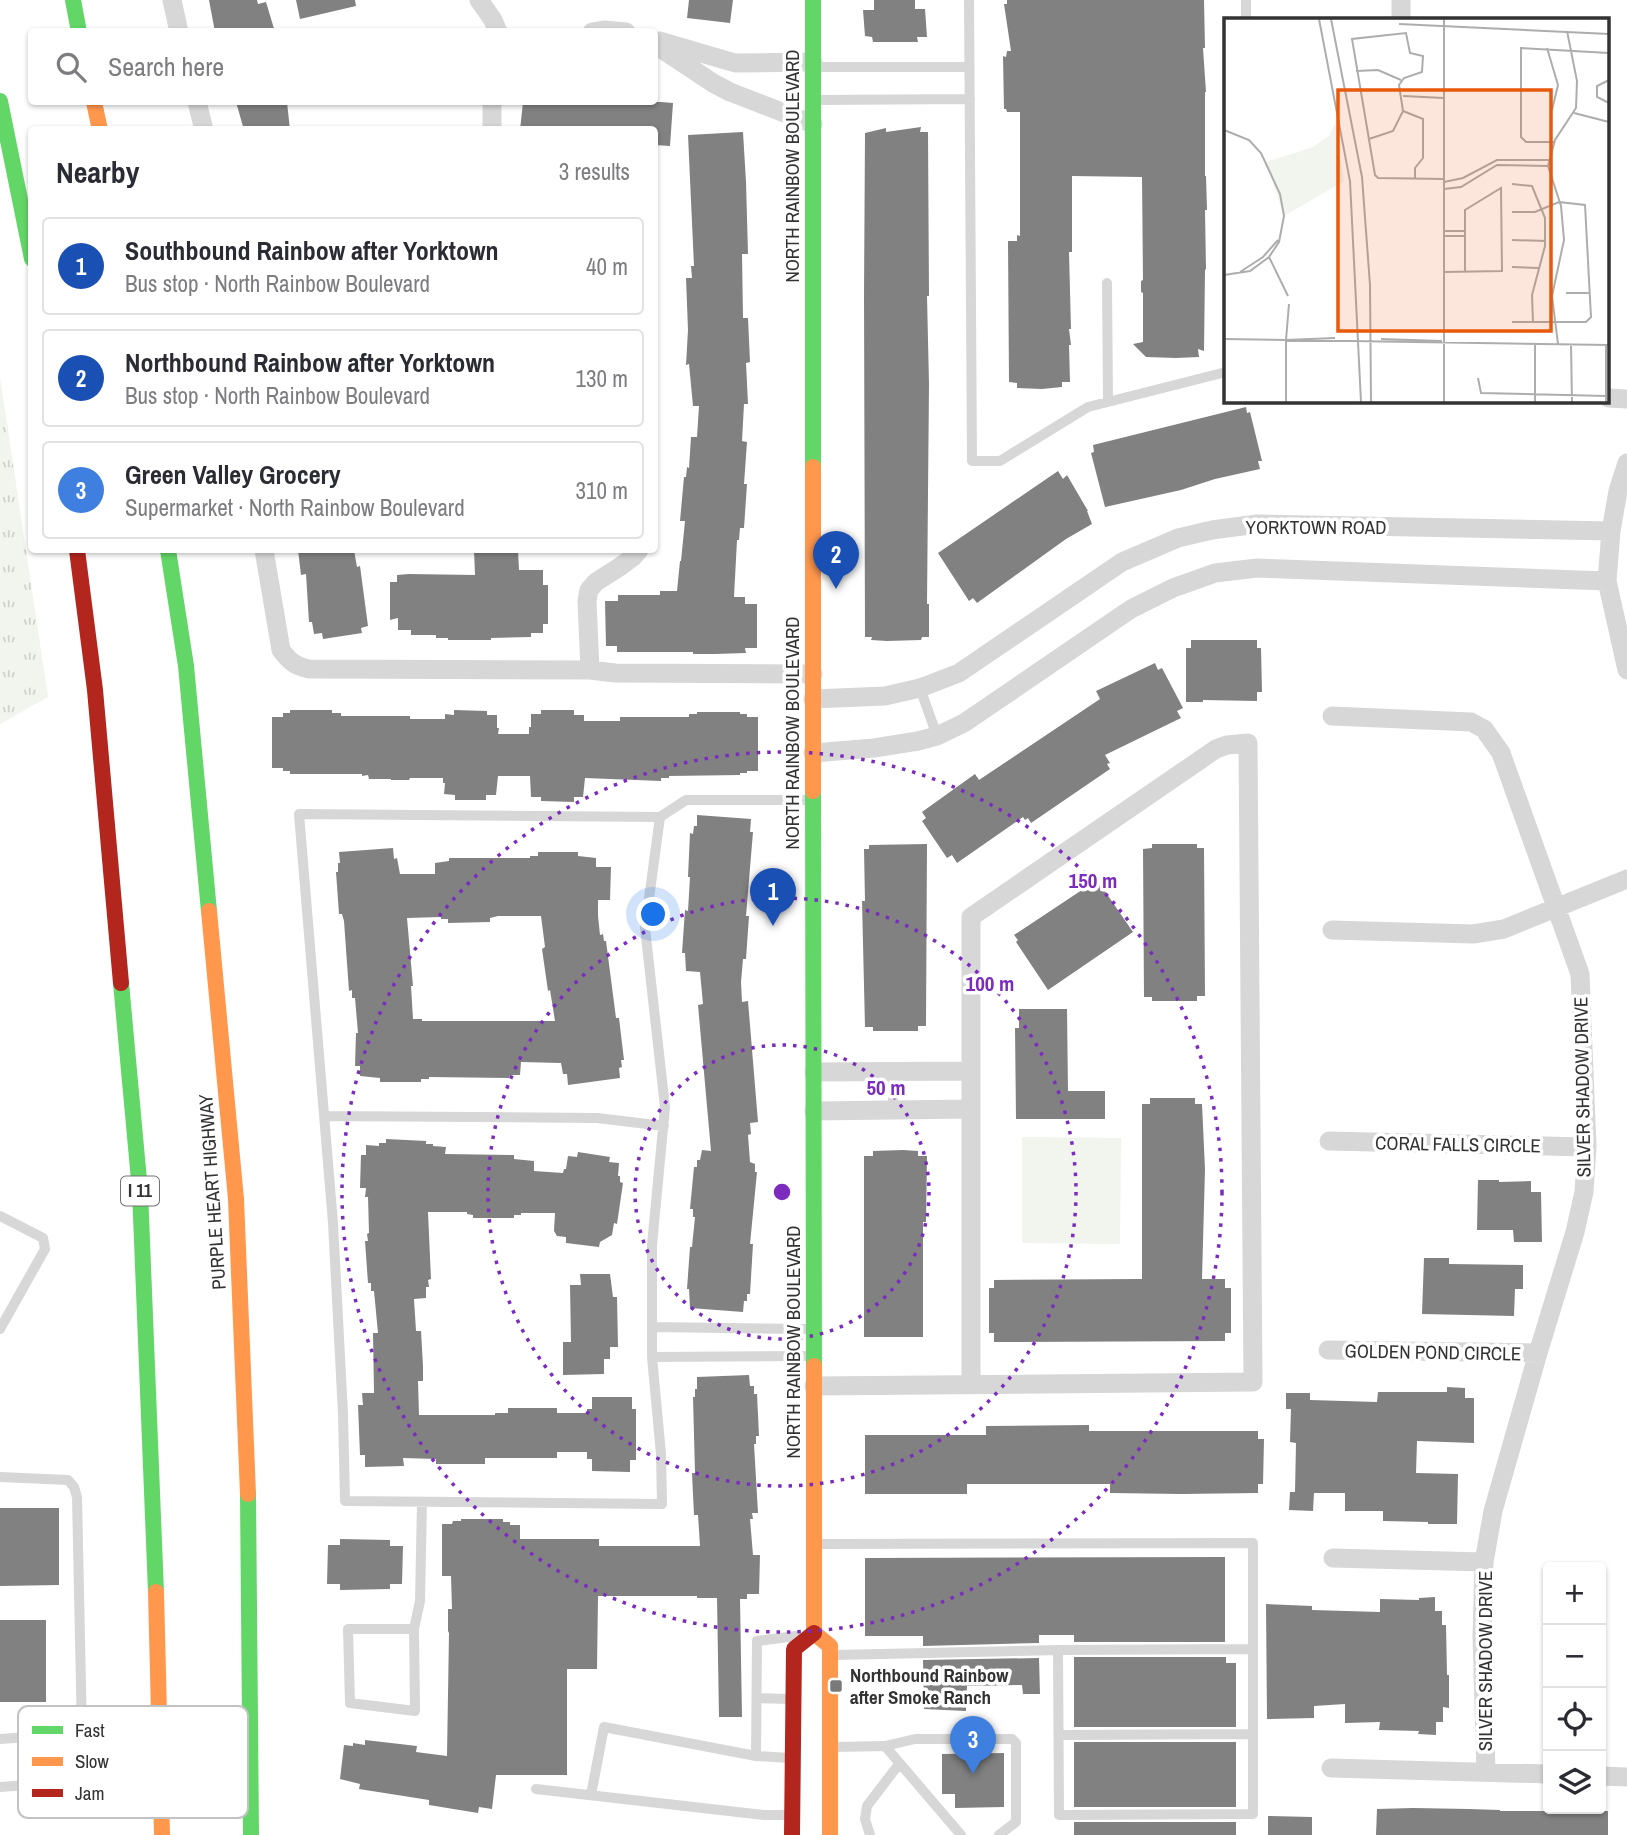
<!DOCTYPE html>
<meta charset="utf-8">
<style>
:root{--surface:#fff;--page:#f7f7f7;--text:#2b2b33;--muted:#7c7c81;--line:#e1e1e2;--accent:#7a7a7a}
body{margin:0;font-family:"Archivo Narrow",sans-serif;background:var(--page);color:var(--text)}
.controls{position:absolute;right:21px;bottom:21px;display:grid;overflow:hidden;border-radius:7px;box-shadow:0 2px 5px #0004}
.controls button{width:63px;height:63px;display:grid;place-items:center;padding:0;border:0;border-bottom:2px solid var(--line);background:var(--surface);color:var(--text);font:35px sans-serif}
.you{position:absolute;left:654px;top:915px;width:24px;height:24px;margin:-18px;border:5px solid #fff;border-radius:50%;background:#1a73e8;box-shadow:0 0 0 10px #1a73e833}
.badge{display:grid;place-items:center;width:46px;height:46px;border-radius:50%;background:var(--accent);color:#fff;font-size:23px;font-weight:700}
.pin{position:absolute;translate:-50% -58px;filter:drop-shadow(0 2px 4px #0008)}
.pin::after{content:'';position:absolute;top:37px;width:24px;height:21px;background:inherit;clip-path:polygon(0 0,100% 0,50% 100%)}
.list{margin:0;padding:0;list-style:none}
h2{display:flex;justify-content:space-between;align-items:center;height:91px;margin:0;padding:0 28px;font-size:30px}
h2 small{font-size:23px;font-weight:400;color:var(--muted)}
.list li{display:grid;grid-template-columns:46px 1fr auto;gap:21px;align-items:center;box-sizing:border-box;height:98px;margin:0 14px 14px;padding:0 14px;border:2px solid var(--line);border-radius:7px}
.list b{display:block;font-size:26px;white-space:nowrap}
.list p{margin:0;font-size:23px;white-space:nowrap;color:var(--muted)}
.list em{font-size:23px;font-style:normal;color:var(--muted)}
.icon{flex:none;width:38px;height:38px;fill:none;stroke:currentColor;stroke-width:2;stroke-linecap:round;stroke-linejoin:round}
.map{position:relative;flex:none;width:1627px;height:1835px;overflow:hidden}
.search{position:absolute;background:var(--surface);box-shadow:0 2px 5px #0004;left:28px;top:28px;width:630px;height:77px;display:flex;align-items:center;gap:18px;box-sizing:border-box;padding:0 24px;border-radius:7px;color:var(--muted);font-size:26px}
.panel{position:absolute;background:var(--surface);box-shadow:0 2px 5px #0004;left:28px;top:126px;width:630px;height:427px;border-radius:7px}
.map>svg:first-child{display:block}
.grass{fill:url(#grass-tufts)}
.garden{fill:#f1f5ed}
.building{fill:#818181;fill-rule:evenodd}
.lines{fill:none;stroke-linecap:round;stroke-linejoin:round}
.lane{stroke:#d7d7d7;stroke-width:10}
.street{stroke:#d7d7d7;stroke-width:19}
.fast{stroke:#63d668;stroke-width:16}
.slow{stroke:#ff974d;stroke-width:16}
.jam{stroke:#b3261e;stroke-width:16}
.ring{fill:none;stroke:#7b2cbf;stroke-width:3.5;stroke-dasharray:3.5 7}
.poi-dot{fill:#7a7a7a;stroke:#fff;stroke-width:2.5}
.labels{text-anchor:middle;stroke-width:7;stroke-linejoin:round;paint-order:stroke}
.shield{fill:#fff;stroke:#707070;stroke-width:2}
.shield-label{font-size:18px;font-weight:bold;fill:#333}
.street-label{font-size:19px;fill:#333;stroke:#fff}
.poi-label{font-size:19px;font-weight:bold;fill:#333;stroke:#fff;text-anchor:start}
.inset-road{fill:none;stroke:#adadad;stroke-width:2}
.view{fill:#e8590c;fill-opacity:0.15;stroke:#e8590c;stroke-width:3.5}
.inset-edge{fill:none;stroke:#333;stroke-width:3.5}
.key{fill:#fff;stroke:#c2c2c2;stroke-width:2}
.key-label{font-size:19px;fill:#333}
.centre{fill:#7b2cbf;stroke:#fff;stroke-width:3.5}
.ring-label{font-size:21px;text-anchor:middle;font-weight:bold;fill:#7b2cbf;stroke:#fff;stroke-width:7;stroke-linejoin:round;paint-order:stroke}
</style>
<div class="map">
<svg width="1627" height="1835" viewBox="0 0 1627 1835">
<defs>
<pattern id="grass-tufts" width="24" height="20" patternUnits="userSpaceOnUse" patternTransform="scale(1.75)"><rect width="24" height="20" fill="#f1f5ed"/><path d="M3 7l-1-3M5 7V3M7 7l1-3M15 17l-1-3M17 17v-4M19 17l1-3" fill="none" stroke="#cfd2cc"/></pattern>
</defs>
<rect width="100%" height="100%" fill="#fff"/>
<!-- grass -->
<path class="grass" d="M0,377L48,697L0,724Z"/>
<!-- garden -->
<path class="garden" d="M1022,1137L1121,1138L1120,1244L1022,1243Z"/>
<!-- building -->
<path class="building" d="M209,0H257L258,4L266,2L275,32H215Z
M296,0H355L356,6L300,19Z
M689,0H733L730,23L687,18Z
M874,0H915V9H925L927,37H917L918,42H873L872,37L865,36L863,10H874Z
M1007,0H1204L1205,48H1203L1206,92H1205V176H1206L1207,210H1205L1206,269L1205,270L1204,351L1198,349L1199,357L1176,358L1146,357L1133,344L1143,342V293L1141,292V281L1143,280L1142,177L1072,176V252H1069L1071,329H1069L1071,345H1069L1070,382H1062V387L1042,389L1017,388V383L1009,382L1008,241H1017V235L1020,236V112H1007L1006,109H1004L1003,56L1006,57L1007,51H1011L1004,4H1007Z
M236,102H287L290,130H244Z
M523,102H661L673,103L670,146L654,145V130H520Z
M921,127L920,132H928L929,296H927L929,384L927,604H929V637H922L921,640L887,641L871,640L872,637H865L864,295L865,133L886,128V132Z
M743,132L746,182L748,254H742L743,318H748L750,362L746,363L748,404H744L742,441L747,442L744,484H747L744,528H740L739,540H737L734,597H745V604H757V648H745L746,653L715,654H693V652H617V646H606L605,601H618V595H660V591H677L680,561H681L685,521H680L684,477H686L687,467L689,468L691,437H697L699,406H693L689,364L686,365L688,330L686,278H692L691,266H694L688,135Z
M1246,407L1247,413L1250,412L1262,461H1258L1260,469L1215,479L1181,490L1105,507L1091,453L1094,452L1093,445Z
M1058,471L1063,479L1067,475L1088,511H1087L1092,524L1066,539L977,603L973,598L969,601L938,553Z
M298,550H354L357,567L360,566L368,626L361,628L362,633L323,639L322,633L314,634L312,622H309L306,574L301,575Z
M474,550H518L519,570H543V585H548V624H543V633H531V637L491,638V640H448V638H436V635H411V630H398V618L390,620V582H397V575L409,574L475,575Z
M1191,640H1257V648H1261L1262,692H1257V701L1203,700V702H1186V648H1191Z
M1155,663L1158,670L1162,668L1183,708L1177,711L1181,718L1105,755L1110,763L1107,764L1110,769L1031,823L1028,818L1025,820L1023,817L957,863L952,855L947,858L922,821L926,818L922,812L975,774L979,780L1100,699L1096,691Z
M290,710H332V713H341V716H410V719H445V714L454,715V710L487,711V715H497V728H499L498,734H529V727H531V714H541V710H574V715H584V721H620V717H689V714H697V712H740V714H747V717H758V771H747V773H740V775L669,776V778H661V781L585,778L583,797H574V802L541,801V797H531L530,776H498L496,795H486V800H455V795L444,794L445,783H443V778H410L409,780H391V779H369L368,775L362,776V774H290V771H283V768H272V717H283V713H290Z
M697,815L751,819L750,832H753L746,916H749L746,959H743L741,982L742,1002L748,1001L758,1122L750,1123L751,1134L748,1135L750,1162L755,1164V1172H757L750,1244H753L750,1294H747V1301H744L743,1312L690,1308L689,1289H687L690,1247H692L695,1217H693V1209H690L694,1167H697V1160H700L702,1150L711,1151L698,1005L703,1004L700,972L686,971L685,953H682L685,910L688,911L690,877H688L690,833L693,834L694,826H697Z
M927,844L926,1026H918V1031H873V1027H865L862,901H865L864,849H869V845Z
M1152,844H1197V848H1204L1205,996H1197V1001H1152V997H1144L1143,849L1152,848Z
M393,848L394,859L397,858L400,874H435V863L449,861V858H530V856H538V852H578V856L596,858V867H611L610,900H598V916L600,935L603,934L604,941H606L616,1018H619L624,1060H621L622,1067L619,1068L620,1078L568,1085L567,1074H563L561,1063L521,1062L520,1075H510L509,1078L429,1077V1079H421V1082H380V1078L360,1076V1066H355L356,1033H358L355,998H352V990L349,991L344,921L342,914H339L336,872H338V863H340L339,852ZM498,916H541L545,947L542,949L548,991L550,990L555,1021H422V1019H413L411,986H413L407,918L441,917V919H448V923L490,922V918Z
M1094,882L1097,886L1100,884L1133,932L1048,990L1016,942L1018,940L1014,935Z
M1019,1009H1067L1068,1091H1105V1119H1016L1015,1028H1019Z
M1150,1098H1195V1104H1202L1205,1169L1202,1279H1225V1288H1231V1333H1225V1341L994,1342V1333H989V1288H994V1280L1142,1279V1104H1150Z
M386,1139L426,1141V1144H433V1146L446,1147L445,1154L514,1155V1159L534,1161V1171L563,1173L564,1169H566L568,1156L577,1157L578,1152L610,1157L609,1162L619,1163L618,1176H620V1182L623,1183L617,1224L614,1223L612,1235L600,1242L599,1247L566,1243V1237L557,1236L554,1231L555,1213H521V1215H514V1218H473V1215L467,1214V1212H428L431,1279L428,1280L429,1287H426V1298L414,1299L416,1331H421L423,1366V1381H418L419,1415H495V1413H508V1408H557V1413H587V1409H592V1397H632V1409H636V1460H630V1472L592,1471V1459H587V1452H557V1458H485V1464H436V1459L403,1458L404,1466L365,1467V1455H360L358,1405H363L362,1393H374L373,1333H378L374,1291H371V1283H368L365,1241H368L367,1234L369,1233L368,1197H365L366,1188H360L361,1155H366V1145L379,1146V1143H386Z
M903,1150L918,1151V1156H927L926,1222H923V1337H864V1156H873V1151Z
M1478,1180H1499V1182L1531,1181V1192H1541L1542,1242H1514L1513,1230H1477Z
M1424,1258H1449V1264L1523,1265V1289H1515L1514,1316L1422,1314Z
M580,1274H610L613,1297H617L618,1347H610V1359H604V1374L563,1375V1342H571L570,1285H581Z
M749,1375L750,1386H754V1394H757L759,1436H756V1444H754L758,1513H752L753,1519H750L753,1555H760L759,1594H747V1599H740L742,1717H719L717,1598H697V1596H598L597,1669H567V1775H496L492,1809L479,1807L478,1813L429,1805V1800L359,1789L360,1784L340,1779L344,1745L353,1746V1743L365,1745V1740L417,1746L416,1752L447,1756L449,1633L448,1631V1609H452L451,1576H442V1524H452L453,1521H461V1519H503V1522H510V1525H520V1539H599V1546H700L698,1515H694L692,1473H695L693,1397H695V1389H697V1377Z
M1447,1387L1465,1388V1398H1474V1443L1417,1441L1416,1473L1458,1474L1457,1524H1428V1522L1383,1521V1511H1345V1493H1314L1313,1511L1289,1510L1290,1492H1295L1296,1443L1290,1442L1291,1409H1286V1393H1310V1400L1377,1402L1378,1392H1447Z
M1089,1425V1431H1258V1439H1264L1263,1484H1258V1493L1181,1494L1110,1493V1484H967V1494H865V1435H986V1426Z
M0,1508H59V1585L0,1586Z
M340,1539L390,1540V1546H403L402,1584H390V1589L340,1590V1584H327L328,1545H340Z
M1225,1557V1642H1074V1635H1039V1643L923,1646V1636H865V1558Z
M1435,1597V1611H1442V1625H1446L1447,1675H1449V1708L1443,1707V1722H1436V1735L1418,1734L1419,1731L1379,1730L1380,1722L1345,1723V1704L1314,1706V1718L1267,1719L1266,1604L1312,1606V1610L1380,1612V1599L1419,1600V1598Z
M0,1620H46V1702H0Z
M1074,1657H1226V1663H1236V1727H1074Z
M1039,1658L1040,1694H1023L1022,1685L967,1686L966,1711L924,1709L923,1660Z
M1074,1742H1236V1807H1074Z
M1004,1753V1807L955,1808V1794H942V1754Z
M1413,1808L1469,1809L1500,1810V1811H1608V1835H1376L1377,1809Z
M1268,1816L1312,1817V1835H1268Z
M1074,1822H1236V1835H1074Z"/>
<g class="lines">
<!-- lane -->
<path class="lane" d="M969,0L972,461H1000L1088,407L1226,372
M1246,0V19
M816,67H969
M817,100L970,99
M1107,283L1108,401
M920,688L937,736
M660,817L645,928L665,1107L652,1245V1357L661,1454L662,1504L345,1501L343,1414L333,1223L299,814L660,817L686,800H809
M893,1072V1110
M324,1116L597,1118L664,1126
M0,1216L43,1238L45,1249L0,1329
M652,1327L810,1329
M652,1357L812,1356
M0,1477L68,1480L74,1487L77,1497L83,1781L0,1787
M817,1544L1253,1543V1814L1059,1815L1058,1650
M414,1629H348L350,1703L415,1711L414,1629L420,1601L422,1502
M834,1655L1058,1650L1253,1649
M757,1698L791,1699
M1059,1735L1253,1734
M0,1739L82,1733
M885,1746L915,1739H1012L1016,1743V1822L999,1835
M834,1747L885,1746L961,1835
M790,1758L756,1756L757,1641L796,1636
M536,1789L764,1815H788
M591,1795L604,1727L756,1756
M870,1835L865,1819L867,1806L899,1764"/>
<!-- street -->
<path class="street" d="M172,0L179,32
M479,0L493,20L498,32
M1401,19V0
M592,32L604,30L626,32
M660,41L735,63L813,62
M654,44L713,83L730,92L813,124
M197,102L204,130
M492,102V130
M1608,398L1627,399
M1627,463L1618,491L1611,531L1607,581L1627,670
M264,550L281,650C289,661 295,666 309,669L590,670L615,673L813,674
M590,670L587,601L589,590L596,582L621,566L633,557L639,550
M813,699L885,696L920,688L959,673L1122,562L1178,538L1212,530L1257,524L1611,531
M1332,716L1471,722L1484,729L1501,753L1580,974L1587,1147L1584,1192L1575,1232L1538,1353L1493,1511L1484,1562L1482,1637L1486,1772
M813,753L874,748L918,741L937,736L964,723L1131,609L1173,588L1215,573L1257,568L1607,581
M1332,930L1473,934L1504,929L1627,879
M814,1072L971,1071
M814,1111L971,1109
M1329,1141L1587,1147
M1328,1350L1538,1353
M814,1386L1253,1382L1248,743L1227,745L1216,749L971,917V1384
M1333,1558L1484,1562
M1331,1768L1548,1774
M1601,1776L1627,1777"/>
<!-- fast -->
<path class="fast" d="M73,0L79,32
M813,0V467
M0,101L32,259
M168,550L186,666L209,911
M813,791L814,1366
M121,983L140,1191L156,1592
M248,1494L251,1835"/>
<!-- slow -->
<path class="slow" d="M94,102L100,130
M813,467V791
M209,911L236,1199L248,1494
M814,1366V1633L830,1646V1835
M156,1592L162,1835"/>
<!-- jam -->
<path class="jam" d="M77,550L95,690L121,983
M792,1835L794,1649L814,1633"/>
</g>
<!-- distance rings -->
<g class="ring">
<circle cx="782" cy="1192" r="147"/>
<circle cx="782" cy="1192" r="294"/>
<circle cx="782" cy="1192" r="440"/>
</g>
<!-- markers -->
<rect class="poi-dot" x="829" y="1679" width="14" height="14" rx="3.5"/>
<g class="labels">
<!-- shield labels -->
<rect class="shield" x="121" y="1176.5" width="38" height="29" rx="5"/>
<g class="shield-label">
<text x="140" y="1197">I 11</text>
</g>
<!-- street labels -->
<g class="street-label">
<text transform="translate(792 166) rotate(-90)" y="7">NORTH RAINBOW BOULEVARD</text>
<text x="1316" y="534">YORKTOWN ROAD</text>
<text transform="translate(792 733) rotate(-90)" y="7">NORTH RAINBOW BOULEVARD</text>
<text transform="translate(1582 1087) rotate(-91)" y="7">SILVER SHADOW DRIVE</text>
<text transform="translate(1458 1144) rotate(1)" y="7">CORAL FALLS CIRCLE</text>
<text transform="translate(212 1192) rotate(-94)" y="7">PURPLE HEART HIGHWAY</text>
<text transform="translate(793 1342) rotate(-90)" y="7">NORTH RAINBOW BOULEVARD</text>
<text transform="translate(1433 1352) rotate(1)" y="7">GOLDEN POND CIRCLE</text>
<text transform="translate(1485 1661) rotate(-90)" y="7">SILVER SHADOW DRIVE</text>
</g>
<!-- poi labels -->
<g class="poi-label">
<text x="850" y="1682">Northbound Rainbow<tspan x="850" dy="22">after Smoke Ranch</tspan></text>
</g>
</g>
<!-- overview -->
<g transform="translate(1224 18)">
<rect width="385" height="385" fill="#fff"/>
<path d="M111,105L120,163L60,198L42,144L89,129L105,118Z" fill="#f1f5ed"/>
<path class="inset-road" d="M95,1L126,163L137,384M107,1L138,159L146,267L147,384M175,6L385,16M323,30L334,67L328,92M132,53L154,52L177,62M385,62L373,68V79L385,85M179,78L220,80M350,95L385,104M0,112L25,122L37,135L56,176L60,198L55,224L45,239L26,253L0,257M145,121L169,113L179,93M330,124H302L297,119V30L385,35M191,160V150L199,140V101L179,93L175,67L180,60L198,54L199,38L186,35L182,15L128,21L151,157L154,160L220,161M220,164L239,160L273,142H325M288,166L308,168L321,200V228L308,277L309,304M220,171L237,169L273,147L324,148M220,213H241M220,218H241M288,222L322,223M45,239L64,278M288,249L315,250M16,254L39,239L54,222M220,254L278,253L277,170L241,192V254M342,275H366M288,304H362L367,299L361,187L335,184L311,194H288M0,321L385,327M157,321L218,323M62,322L65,286M62,322L111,320M62,322V384M334,326L328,278L340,222L337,188L324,148L331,122L352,90L353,63L343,13M347,326L348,384M254,360L257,375L382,378M220,361V1M220,384V286M311,384V326M382,384V327"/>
<path class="view" d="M114,72H327V313H114Z"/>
<rect width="385" height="385" class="inset-edge"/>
</g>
<!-- legend -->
<rect x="18" y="1706" width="230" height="112" rx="10" class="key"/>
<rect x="32" y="1726" width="31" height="8" fill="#63d668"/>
<rect x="32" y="1757" width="31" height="9" fill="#ff974d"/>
<rect x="32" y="1789" width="31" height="8" fill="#b3261e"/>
<g class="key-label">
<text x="75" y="1737">Fast</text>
<text x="75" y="1768">Slow</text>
<text x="75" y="1800">Jam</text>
</g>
<circle cx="782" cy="1192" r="10" class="centre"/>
<g class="ring-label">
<text x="1093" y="888">150 m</text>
<text x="990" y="991">100 m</text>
<text x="886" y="1095">50 m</text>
</g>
</svg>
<div class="controls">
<button>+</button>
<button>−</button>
<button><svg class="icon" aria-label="locate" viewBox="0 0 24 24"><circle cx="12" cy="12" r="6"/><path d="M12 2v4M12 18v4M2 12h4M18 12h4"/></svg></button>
<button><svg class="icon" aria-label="layers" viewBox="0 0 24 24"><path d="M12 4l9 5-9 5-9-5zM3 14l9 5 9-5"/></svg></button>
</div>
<div class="you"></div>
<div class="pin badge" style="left:773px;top:926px;background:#1a4fb4">1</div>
<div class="pin badge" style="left:836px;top:589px;background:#1a4fb4">2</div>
<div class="pin badge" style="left:973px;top:1774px;background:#3f7fe0">3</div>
<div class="search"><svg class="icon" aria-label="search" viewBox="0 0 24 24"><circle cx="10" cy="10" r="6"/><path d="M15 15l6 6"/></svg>Search here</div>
<section class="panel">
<h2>Nearby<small>3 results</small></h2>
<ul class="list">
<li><span class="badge" style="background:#1a4fb4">1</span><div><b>Southbound Rainbow after Yorktown</b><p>Bus stop · North Rainbow Boulevard</p></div><em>40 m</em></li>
<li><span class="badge" style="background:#1a4fb4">2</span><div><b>Northbound Rainbow after Yorktown</b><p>Bus stop · North Rainbow Boulevard</p></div><em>130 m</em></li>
<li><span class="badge" style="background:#3f7fe0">3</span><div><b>Green Valley Grocery</b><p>Supermarket · North Rainbow Boulevard</p></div><em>310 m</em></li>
</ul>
</section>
</div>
